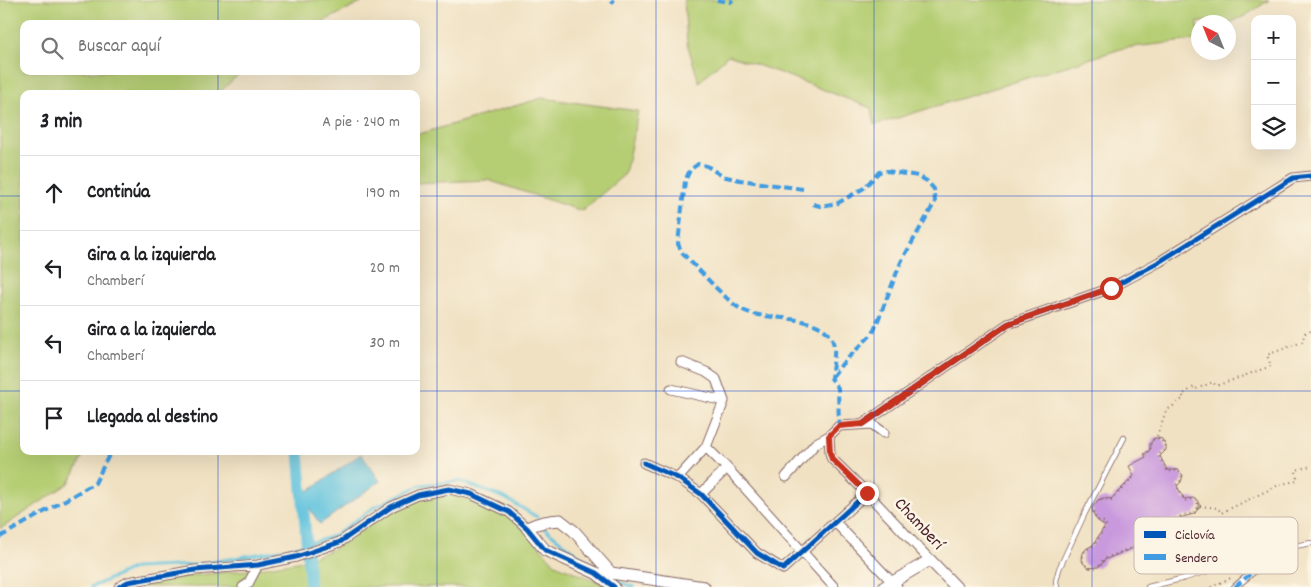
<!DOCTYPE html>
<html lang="es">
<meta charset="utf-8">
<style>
:root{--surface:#fff;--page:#f2f2f2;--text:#202124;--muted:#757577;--line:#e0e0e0}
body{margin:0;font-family:Dekko,sans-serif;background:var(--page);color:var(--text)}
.controls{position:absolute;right:15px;top:15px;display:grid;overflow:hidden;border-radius:10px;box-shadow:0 5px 20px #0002}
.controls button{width:45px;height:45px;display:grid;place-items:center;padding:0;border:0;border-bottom:1px solid var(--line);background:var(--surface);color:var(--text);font:25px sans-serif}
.compass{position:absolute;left:1191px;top:15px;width:45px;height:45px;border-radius:50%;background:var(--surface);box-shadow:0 5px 20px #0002;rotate:317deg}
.stop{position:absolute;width:15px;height:15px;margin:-11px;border:4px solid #c8321e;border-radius:50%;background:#fff}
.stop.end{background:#c8321e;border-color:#fff;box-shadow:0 1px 5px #0008}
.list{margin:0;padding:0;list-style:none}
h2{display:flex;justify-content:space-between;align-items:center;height:65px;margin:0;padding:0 20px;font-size:21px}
h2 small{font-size:16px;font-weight:400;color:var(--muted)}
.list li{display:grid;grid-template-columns:32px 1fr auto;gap:15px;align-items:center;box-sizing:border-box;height:75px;padding:0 20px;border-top:1px solid var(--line)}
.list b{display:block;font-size:19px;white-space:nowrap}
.list p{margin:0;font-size:16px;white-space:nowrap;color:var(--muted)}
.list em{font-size:16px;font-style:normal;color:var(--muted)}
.icon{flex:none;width:28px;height:28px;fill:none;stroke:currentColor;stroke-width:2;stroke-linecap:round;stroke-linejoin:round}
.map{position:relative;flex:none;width:1311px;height:587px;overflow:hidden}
.search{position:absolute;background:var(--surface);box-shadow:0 5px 20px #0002;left:20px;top:20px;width:400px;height:55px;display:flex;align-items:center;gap:12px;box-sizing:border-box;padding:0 18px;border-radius:10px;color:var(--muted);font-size:19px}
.panel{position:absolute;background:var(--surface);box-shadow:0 5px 20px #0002;left:20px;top:90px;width:400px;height:365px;border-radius:10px}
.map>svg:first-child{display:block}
.green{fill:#b5ce73;stroke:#80764f}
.water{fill:#60c3de;stroke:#557184}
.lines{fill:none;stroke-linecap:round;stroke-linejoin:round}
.stream{stroke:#60c3de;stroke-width:3}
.canal{stroke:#60c3de;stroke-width:11}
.building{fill:#c999dd}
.service-casing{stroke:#846360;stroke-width:6}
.pedestrian-casing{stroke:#846360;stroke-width:8}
.minor-casing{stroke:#846360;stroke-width:11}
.tertiary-casing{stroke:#846360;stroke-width:13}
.path{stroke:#846360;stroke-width:2;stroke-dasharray:1 4;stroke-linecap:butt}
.service{stroke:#fff;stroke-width:4.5}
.pedestrian{stroke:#fff;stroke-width:6}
.minor{stroke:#fff;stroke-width:9}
.tertiary{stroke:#fff;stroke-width:11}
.quiet{stroke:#409be1;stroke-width:4;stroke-dasharray:8 4;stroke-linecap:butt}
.cycleway-casing{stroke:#fcf5e5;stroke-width:8}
.cycleway{stroke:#0057b8;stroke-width:5}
.route{stroke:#c8321e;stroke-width:6}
.grid{fill:none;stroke:#1d4ed8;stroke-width:1;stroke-opacity:0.55}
.labels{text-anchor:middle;stroke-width:5;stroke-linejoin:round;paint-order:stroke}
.street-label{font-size:18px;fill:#4a1f2b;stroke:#fcf5e5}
.key{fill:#fcf5e5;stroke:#c7b5ad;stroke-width:1}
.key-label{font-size:14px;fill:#4a1f2b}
</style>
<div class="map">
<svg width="1311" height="587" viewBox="0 0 1311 587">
<rect width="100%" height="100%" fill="#fcf5e5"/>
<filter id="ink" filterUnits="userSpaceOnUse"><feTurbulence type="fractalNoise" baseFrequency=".02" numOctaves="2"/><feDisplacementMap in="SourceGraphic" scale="10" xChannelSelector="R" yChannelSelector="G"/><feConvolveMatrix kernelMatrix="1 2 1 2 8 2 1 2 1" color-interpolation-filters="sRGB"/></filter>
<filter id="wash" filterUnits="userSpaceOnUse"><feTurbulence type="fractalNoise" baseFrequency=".0096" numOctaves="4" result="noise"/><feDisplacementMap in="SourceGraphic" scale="20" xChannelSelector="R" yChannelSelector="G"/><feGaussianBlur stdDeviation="1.12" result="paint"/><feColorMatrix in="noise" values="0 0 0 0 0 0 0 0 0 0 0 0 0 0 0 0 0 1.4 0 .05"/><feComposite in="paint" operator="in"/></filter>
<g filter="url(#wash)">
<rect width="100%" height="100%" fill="#f0e1c2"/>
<!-- green -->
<path class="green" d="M0,0H367L318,24H24V71H242L218,94H24V451H86L69,483L0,529Z
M684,0H1269L1245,16L1229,23L1228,22H1198V38L1195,40L1124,48L875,125L871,108L780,73L728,55L699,82L687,43Z
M542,98L638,111L625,174L582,211L488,180L416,183V135Z
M451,494L492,507L519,524L555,564L606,585V587H128L131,585L196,575L247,570L297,562L332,550L382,517L405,505L429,496Z"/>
<!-- water -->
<path class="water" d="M361,454L380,481L320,524L301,496Z"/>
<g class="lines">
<!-- stream -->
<path class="stream" d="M544,528L593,566
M612,580L634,587
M91,587L135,568L195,565L292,548L334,536L373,508L420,485L459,481L505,498L537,517"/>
<!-- canal -->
<path class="canal" d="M299,451L310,587"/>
</g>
<g id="blocks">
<!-- building -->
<path class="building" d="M1154,438H1157L1162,439L1166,446V450L1160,456L1167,470H1178L1183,475L1181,482L1177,486L1184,499L1193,498L1197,500L1199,504V508L1194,514L1179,518L1170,522L1175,531L1174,535L1170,539L1160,537L1104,560L1103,563L1098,567L1089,568L1083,563L1082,560L1083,553L1086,549L1093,545L1105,526L1097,520L1094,516L1092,508L1098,500L1104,498L1111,499L1134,476L1129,466L1146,457L1144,454L1150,450V444Z"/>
</g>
</g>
<g filter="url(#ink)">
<use href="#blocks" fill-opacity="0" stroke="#846360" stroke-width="1"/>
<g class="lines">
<defs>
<path id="service" d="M1057,587L1056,581L1059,569L1085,513L1124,438
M1148,587L1185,578L1274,550L1311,543"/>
<path id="pedestrian" d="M1235,587L1271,556L1274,550"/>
<path id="minor" d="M671,389L724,401
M863,424L1008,324L1111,288L1159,262L1293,178L1311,176
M829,436L830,453L832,459L867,493L930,560
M706,447L727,468L834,587
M644,463L678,478L701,494L757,553L783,569L867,493
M786,477L816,443L829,436L839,426L872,424L884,433
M678,478L706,447L724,401L716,379L706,372L681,362
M701,494L727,468
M835,522L892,582L897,587
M119,587L128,582L195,570L258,565L296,557L340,542L391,507L418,495L449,489L471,494L509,512L527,528
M243,587L248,584L258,565"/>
<path id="tertiary" d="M614,587L596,573L545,550L527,528C538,522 549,521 560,520L574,531L611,573L704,587
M884,587L930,560L956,587"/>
</defs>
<!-- service casing -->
<use href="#service" class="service-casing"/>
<!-- pedestrian casing -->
<use href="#pedestrian" class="pedestrian-casing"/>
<!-- minor casing -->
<use href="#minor" class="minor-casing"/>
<!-- tertiary casing -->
<use href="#tertiary" class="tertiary-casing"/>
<!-- path -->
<path class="path" d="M1157,436L1166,411L1184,398L1182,395L1194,387L1196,389L1213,382L1216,386L1271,366L1267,355L1302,342L1305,333L1311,331
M1101,499L1111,500L1134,477
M1200,506L1218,508L1221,513L1281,484L1297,481L1296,470L1311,466
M1093,512L1097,520L1105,522L1106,525C1102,531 1098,541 1093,546C1090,549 1086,548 1084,553C1077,566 1097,576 1103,559L1162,535C1167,540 1172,538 1174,532L1169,522C1177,518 1185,513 1194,513L1198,507L1197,500L1192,499L1185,501L1176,485L1180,482L1182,475L1177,470L1168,472L1158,455L1165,449V446L1161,440L1157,438C1151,440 1149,445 1151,450L1145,454L1147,457
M1211,587L1233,577"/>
<!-- service -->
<use href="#service" class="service"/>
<!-- pedestrian -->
<use href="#pedestrian" class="pedestrian"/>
<!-- minor -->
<use href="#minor" class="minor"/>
<!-- tertiary -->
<use href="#tertiary" class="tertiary"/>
<!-- quiet -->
<path class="quiet" d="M717,0L730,2L733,0
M611,3L614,0
M803,189L740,180L722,176L707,166L698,164L690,170L685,181L678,244L683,254C694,265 705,276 715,287C724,295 733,306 745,311C768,322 831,312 834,347C835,356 832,369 831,378L838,388L839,426
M813,204L820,206L838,203L864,188L879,172L887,171L918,176L927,181L934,189L935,202L901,262L873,333L842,364L831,378
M0,537L95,483L111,451
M1235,587L1271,556L1274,550"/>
<defs>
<path id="cycleway" d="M863,424L1008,324L1111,288L1159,262L1293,178L1311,176
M644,463L678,478L701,494L757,553L783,569L867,493
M119,587L128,582L195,570L258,565L296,557L340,542L391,507L418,495L449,489L471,494L509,512L527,528L545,550L596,573L614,587"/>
</defs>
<!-- cycleway casing -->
<use href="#cycleway" class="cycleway-casing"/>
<!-- cycleway -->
<use href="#cycleway" class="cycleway"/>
</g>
</g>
<g class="lines" filter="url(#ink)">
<!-- route -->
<path class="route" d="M867,493L832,459L830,453L829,436L839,426L863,424L1008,324L1111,288"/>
</g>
<!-- grid -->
<path class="grid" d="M218,0V24M437,0V587M656,0V587M874,0V587M1092,0V587M218,71V94M0,196H24M416,196H1311M0,391H24M416,391H1311M218,451V587"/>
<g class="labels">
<!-- street labels -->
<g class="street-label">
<text transform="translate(920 523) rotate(47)" y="6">Chamberí</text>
</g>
</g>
<!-- legend -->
<rect x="1134" y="517" width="164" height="57" rx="8" class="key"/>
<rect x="1144" y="531" width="22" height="7" fill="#0057b8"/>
<rect x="1144" y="554" width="22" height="6" fill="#409be1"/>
<g class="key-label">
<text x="1175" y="539">Ciclovía</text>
<text x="1175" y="562">Sendero</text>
</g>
</svg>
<div class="controls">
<button>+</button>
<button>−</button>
<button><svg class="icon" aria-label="layers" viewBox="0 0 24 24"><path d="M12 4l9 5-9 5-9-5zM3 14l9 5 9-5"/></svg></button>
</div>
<svg class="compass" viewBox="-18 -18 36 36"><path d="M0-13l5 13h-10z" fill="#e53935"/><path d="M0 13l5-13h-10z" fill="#757577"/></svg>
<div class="stop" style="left:1111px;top:288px"></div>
<div class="stop end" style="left:867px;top:493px"></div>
<div class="search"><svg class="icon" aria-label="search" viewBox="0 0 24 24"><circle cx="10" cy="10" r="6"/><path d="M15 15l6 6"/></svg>Buscar aquí</div>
<section class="panel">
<h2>3 min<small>A pie · 240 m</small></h2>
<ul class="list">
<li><svg class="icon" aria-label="ahead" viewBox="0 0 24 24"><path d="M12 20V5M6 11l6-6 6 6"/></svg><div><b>Continúa</b></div><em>190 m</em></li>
<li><svg class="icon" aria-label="left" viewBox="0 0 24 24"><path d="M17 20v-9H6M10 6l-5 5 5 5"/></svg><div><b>Gira a la izquierda</b><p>Chamberí</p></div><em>20 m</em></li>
<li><svg class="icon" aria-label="left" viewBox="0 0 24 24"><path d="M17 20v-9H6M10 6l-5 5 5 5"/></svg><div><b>Gira a la izquierda</b><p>Chamberí</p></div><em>30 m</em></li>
<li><svg class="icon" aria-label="arrive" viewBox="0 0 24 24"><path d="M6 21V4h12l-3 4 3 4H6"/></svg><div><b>Llegada al destino</b></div></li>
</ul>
</section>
</div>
